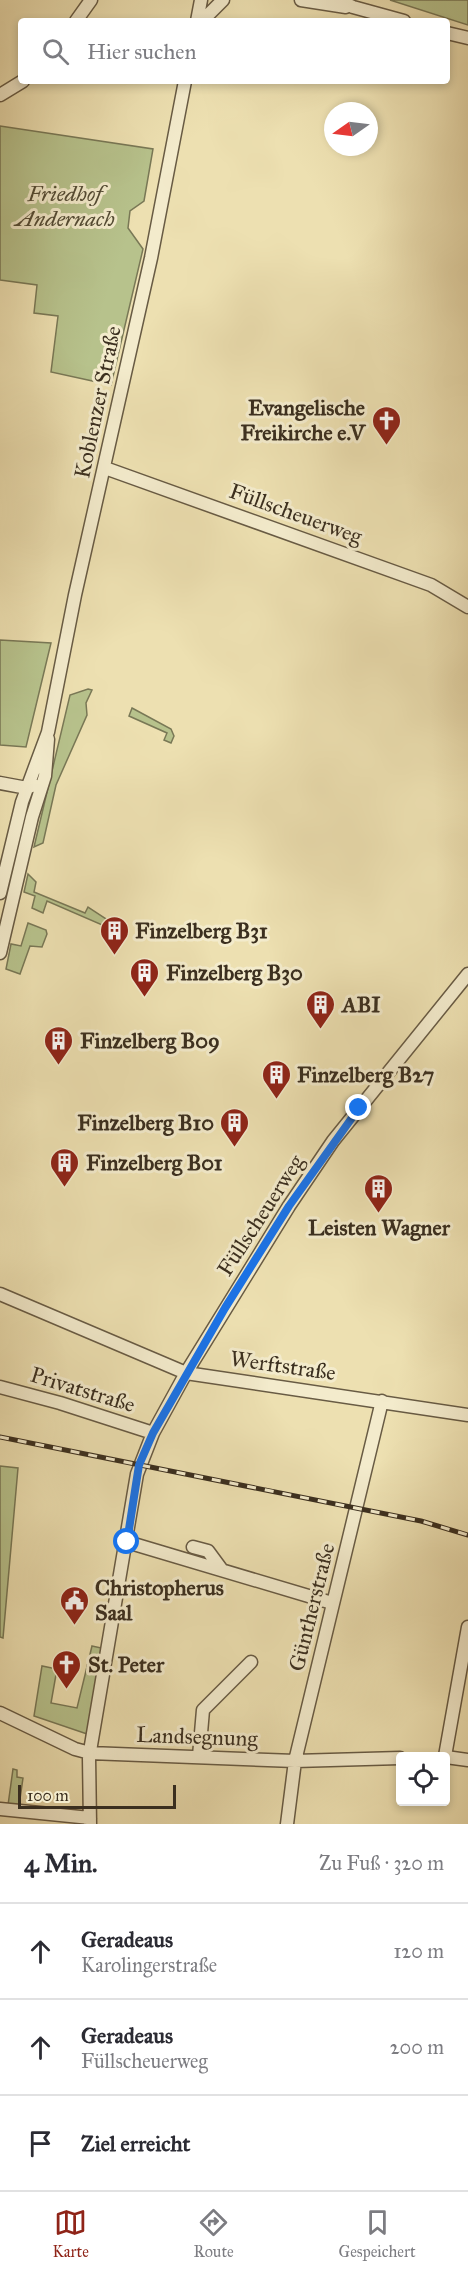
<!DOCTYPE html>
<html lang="de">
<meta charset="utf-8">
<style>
:root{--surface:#fff;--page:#f7f7f7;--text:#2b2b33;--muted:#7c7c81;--line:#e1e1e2;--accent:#8f2418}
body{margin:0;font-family:"IM FELL Great Primer",serif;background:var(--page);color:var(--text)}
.controls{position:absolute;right:18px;bottom:18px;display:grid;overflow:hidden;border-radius:6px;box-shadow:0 3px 9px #0003}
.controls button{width:54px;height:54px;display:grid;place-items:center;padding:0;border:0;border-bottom:2px solid var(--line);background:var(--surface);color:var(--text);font:30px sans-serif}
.compass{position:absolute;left:324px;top:102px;width:54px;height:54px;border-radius:50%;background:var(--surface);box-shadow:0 3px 9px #0003;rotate:256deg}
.scale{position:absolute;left:18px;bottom:15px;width:158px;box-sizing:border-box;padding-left:6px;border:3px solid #3b2f1f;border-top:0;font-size:16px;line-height:21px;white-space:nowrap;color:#3b2f1f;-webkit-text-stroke:4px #f3ebcc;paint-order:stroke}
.stop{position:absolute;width:18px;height:18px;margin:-14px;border:4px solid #1a73e8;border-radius:50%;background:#fff}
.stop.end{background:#1a73e8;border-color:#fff;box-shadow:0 2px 6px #0008}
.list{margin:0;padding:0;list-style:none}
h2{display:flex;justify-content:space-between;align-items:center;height:78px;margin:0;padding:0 24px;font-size:26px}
h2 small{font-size:20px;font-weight:400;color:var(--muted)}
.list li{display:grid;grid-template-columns:39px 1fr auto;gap:18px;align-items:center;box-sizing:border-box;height:96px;padding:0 24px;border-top:2px solid var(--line)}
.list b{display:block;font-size:22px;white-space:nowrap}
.list p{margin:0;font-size:20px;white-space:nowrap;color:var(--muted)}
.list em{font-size:20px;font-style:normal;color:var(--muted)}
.icon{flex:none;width:33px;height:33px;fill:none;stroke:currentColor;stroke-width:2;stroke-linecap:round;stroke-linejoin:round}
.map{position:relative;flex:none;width:468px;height:1824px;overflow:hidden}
.search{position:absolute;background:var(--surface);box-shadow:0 3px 9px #0003;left:18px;right:18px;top:18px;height:66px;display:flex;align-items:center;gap:15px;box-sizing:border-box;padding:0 21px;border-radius:6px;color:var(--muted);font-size:22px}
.sheet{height:366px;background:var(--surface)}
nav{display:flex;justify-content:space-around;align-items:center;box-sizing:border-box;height:84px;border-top:2px solid var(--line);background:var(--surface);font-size:16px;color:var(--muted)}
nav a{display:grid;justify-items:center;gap:3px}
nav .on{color:var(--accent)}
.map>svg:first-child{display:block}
.green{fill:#b7c28c;stroke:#797856;stroke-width:1.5}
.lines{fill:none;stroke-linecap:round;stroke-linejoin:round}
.minor-casing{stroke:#685b44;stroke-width:15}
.minor{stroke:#f3ebcc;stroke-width:12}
.rail-casing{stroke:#3b2f1f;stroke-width:5}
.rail{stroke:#f3ebcc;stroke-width:3;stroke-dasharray:9;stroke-linecap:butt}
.route{stroke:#1a73e8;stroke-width:8}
.labels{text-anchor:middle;stroke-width:6;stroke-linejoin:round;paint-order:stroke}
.park-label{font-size:22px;font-style:italic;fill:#544c35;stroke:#f3ebcc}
.street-label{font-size:22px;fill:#3b2f1f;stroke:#f3ebcc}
.poi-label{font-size:22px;font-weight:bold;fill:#3b2f1f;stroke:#f3ebcc;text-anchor:start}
</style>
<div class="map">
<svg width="468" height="1824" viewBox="0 0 468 1824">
<rect width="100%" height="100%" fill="#ede0b1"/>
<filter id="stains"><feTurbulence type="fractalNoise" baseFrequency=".00333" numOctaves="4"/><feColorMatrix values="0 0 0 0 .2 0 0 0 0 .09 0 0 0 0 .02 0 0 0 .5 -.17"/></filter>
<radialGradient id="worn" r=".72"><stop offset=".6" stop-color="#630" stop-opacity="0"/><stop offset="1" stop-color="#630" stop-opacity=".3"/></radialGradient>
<!-- green -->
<path class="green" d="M390,0H468V25Z
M0,126L153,149L144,201L130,211L128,228L143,249L111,385L51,372L58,316L34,313L37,285L0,280Z
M0,640L51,643L26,747L0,745Z
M88,689L92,690L86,703L87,715L56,785L43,843L34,847L70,695Z
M132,708L171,729L174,736L171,743L164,740L167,733L129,716Z
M28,874L36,882L34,892L85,913L88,907L117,926L116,931L47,901L43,913L32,908L35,896L24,892Z
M28,923L46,930L47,934L42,947L30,946L20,974L6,969L11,944L21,946Z
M0,1466L18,1468L3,1638L0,1637Z
M92,1646L106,1649L90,1735L34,1716L42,1666L57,1669L51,1703L77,1708Z
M13,1769L17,1770V1777L23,1778L19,1806L8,1805Z"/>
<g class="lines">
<defs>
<path id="minor" d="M301,0L346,7
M338,0L353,7L404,21
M76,21L91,0
M197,21L201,0
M202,21L223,0
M447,33L468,38
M0,95L23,81
M105,468L431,585L468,607
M0,783L27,788L34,785
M0,893L22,802L48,732L75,595L151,258L185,81
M0,953L32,817L45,776L48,739
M0,1294L186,1373L468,1415
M0,1387L60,1403L153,1433
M127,1542L332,1603
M193,1547L208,1551L222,1570
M0,1713L75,1749L90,1753L295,1761L400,1758
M199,1756L203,1710L251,1662
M445,1756L468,1627
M446,1757L468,1760
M0,1809L90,1818
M90,1824L89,1757L137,1474L153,1433L186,1373L289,1206L333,1141L468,974
M287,1824L295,1761L382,1401"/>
</defs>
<!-- minor casing -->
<use href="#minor" class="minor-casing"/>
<!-- minor -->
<use href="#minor" class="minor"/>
<defs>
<path id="rail" d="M0,1437L421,1521L468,1535"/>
</defs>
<!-- rail casing -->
<use href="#rail" class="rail-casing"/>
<!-- rail -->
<use href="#rail" class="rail"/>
</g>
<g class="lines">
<!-- route -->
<path class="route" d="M127,1542L139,1465L153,1433L225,1308L289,1206L359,1108"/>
</g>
<!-- icons -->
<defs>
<symbol id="church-pin" viewBox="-11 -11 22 30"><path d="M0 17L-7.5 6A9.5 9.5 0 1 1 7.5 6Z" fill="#8f2418" stroke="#f3ebcc"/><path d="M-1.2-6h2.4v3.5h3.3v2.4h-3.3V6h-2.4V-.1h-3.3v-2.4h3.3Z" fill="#fff"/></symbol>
<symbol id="building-pin" viewBox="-11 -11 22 30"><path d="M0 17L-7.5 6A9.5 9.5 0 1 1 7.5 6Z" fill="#8f2418" stroke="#f3ebcc"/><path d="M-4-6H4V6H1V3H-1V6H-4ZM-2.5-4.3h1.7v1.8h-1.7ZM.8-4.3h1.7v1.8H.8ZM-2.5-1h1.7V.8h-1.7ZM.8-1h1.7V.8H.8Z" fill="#fff"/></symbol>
<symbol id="civic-pin" viewBox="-11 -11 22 30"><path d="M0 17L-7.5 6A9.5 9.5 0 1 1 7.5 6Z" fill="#8f2418" stroke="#f3ebcc"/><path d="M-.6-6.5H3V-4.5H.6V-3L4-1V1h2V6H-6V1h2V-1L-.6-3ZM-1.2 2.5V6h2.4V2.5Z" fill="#fff"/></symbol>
</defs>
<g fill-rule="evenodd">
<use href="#church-pin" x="370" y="404" width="33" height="45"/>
<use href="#building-pin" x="98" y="914" width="33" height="45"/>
<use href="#building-pin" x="128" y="956" width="33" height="45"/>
<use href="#building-pin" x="304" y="988" width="33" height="45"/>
<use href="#building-pin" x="42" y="1024" width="33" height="45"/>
<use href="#building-pin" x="260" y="1058" width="33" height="45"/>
<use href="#building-pin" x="218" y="1106" width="33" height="45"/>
<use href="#building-pin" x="48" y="1146" width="33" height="45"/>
<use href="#building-pin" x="362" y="1172" width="33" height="45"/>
<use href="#civic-pin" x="58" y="1584" width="33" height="45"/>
<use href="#church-pin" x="50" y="1648" width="33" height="45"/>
</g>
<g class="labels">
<!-- park labels -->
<g class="park-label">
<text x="65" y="201">Friedhof<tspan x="65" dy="25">Andernach</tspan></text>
</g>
<!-- street labels -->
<g class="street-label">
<text transform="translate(97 402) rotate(-78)" y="8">Koblenzer Straße</text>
<text transform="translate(296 513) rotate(20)" y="8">Füllscheuerweg</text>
<text transform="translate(260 1215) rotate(-57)" y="8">Füllscheuerweg</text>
<text transform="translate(283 1365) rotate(8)" y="8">Werftstraße</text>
<text transform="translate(83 1389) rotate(17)" y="8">Privatstraße</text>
<text transform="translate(311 1607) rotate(-76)" y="8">Güntherstraße</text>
<text transform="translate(197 1736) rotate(2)" y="8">Landsegnung</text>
</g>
<!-- poi labels -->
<g class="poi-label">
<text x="365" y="415" text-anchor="end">Evangelische<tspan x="365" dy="25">Freikirche e.V</tspan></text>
<text x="135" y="938">Finzelberg B31</text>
<text x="166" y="980">Finzelberg B30</text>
<text x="342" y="1012">ABI</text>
<text x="80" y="1048">Finzelberg B09</text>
<text x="297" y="1082">Finzelberg B27</text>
<text x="214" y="1130" text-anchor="end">Finzelberg B10</text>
<text x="86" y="1170">Finzelberg B01</text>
<text x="379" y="1235" text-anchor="middle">Leisten Wagner</text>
<text x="95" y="1595">Christopherus<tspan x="95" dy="25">Saal</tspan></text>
<text x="88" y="1672">St. Peter</text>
</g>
</g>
<rect width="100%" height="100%" filter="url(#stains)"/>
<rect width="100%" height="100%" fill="url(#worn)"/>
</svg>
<div class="controls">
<button><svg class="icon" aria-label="locate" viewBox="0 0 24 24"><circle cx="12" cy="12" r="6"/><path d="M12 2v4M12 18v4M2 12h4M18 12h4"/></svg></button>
</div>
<svg class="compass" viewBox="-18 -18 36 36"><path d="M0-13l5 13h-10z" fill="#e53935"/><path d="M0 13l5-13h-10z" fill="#7c7c81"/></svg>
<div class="scale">100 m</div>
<div class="stop" style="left:127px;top:1542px"></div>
<div class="stop end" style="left:359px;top:1108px"></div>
<div class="search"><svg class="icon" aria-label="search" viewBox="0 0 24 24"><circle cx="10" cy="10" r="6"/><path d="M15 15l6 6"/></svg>Hier suchen</div>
</div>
<section class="sheet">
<h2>4 Min.<small>Zu Fuß · 320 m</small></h2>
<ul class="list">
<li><svg class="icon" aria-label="ahead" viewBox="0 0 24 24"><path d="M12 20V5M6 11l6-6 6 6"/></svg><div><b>Geradeaus</b><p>Karolingerstraße</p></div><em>120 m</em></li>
<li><svg class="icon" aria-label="ahead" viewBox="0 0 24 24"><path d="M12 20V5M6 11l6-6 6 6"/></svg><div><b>Geradeaus</b><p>Füllscheuerweg</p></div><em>200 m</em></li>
<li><svg class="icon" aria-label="arrive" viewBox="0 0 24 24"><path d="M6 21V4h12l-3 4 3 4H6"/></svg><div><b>Ziel erreicht</b></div></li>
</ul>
</section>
<nav>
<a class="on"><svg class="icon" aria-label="map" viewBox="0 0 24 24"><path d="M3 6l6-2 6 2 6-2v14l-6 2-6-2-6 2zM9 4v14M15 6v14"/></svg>Karte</a>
<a><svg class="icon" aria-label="directions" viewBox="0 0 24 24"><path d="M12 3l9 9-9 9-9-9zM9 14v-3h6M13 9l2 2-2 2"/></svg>Route</a>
<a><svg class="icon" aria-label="saved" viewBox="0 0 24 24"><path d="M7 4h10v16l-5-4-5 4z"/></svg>Gespeichert</a>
</nav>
